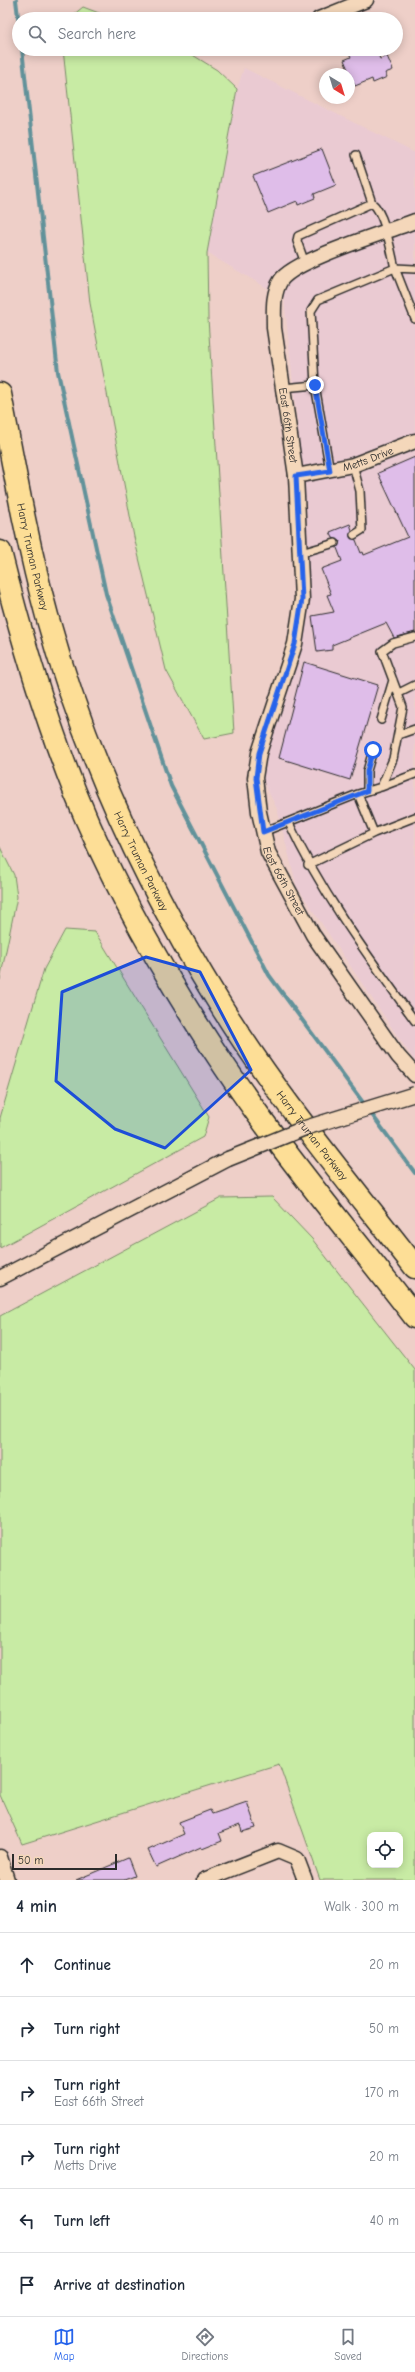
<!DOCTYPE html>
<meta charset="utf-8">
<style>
:root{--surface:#fff;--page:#f2f2f3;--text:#1f2937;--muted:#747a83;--line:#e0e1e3;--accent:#2563eb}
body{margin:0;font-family:"Comic Neue",sans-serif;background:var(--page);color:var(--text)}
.controls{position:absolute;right:12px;bottom:12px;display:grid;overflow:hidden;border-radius:8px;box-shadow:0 2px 10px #0003}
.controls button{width:36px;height:36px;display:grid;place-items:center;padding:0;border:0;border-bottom:1px solid var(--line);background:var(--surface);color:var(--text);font:20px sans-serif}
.compass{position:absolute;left:319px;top:68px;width:36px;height:36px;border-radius:50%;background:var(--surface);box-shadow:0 2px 10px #0003;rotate:142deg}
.scale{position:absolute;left:12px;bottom:10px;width:105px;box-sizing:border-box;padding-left:4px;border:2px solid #2b2b2b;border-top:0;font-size:11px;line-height:14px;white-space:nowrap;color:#2b2b2b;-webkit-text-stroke:3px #f4d7ba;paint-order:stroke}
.stop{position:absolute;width:12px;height:12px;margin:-9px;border:3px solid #2563eb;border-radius:50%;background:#fff}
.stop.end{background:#2563eb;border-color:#fff;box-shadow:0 1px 4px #0008}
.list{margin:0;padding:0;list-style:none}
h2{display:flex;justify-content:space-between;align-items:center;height:52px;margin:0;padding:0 16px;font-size:17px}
h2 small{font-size:13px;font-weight:400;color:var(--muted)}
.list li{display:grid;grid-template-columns:26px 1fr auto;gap:12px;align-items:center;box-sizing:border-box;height:64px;padding:0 16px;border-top:1px solid var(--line)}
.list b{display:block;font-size:15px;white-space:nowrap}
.list p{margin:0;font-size:13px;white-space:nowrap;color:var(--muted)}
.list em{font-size:13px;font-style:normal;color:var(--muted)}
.icon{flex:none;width:22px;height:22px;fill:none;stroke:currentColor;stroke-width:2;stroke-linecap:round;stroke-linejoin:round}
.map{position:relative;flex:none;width:415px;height:1880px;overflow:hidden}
.search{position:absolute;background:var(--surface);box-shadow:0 2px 10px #0003;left:12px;right:12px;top:12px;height:44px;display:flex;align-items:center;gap:10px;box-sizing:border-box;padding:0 14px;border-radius:22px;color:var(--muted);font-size:15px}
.sheet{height:436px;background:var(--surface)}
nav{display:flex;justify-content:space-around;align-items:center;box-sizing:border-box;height:56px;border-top:1px solid var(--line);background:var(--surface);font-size:11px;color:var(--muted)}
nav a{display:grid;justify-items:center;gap:2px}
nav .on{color:var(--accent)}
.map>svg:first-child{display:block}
.built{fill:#eacad2}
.green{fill:#c8eba4;stroke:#7a8b68;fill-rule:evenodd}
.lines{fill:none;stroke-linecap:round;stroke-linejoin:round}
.stream{stroke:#62929a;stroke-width:4}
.building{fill:#dfbde9;stroke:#2b2b2b}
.lane-casing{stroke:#2b2b2b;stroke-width:10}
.street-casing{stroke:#2b2b2b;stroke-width:17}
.highway-casing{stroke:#2b2b2b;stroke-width:25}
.lane{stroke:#f4d7ba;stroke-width:7}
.street{stroke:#f4d7ba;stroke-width:14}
.highway{stroke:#fdde96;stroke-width:22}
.street-bridge-casing{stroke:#2b2b2b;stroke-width:17;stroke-linecap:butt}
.street-bridge{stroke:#f4d7ba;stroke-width:14}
.route{stroke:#2563eb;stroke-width:5}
.marked{fill:#1d4ed8;fill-opacity:0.2;stroke:#1d4ed8;stroke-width:3;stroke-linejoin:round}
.labels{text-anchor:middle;stroke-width:3;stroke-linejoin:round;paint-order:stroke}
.street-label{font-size:11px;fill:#2b2b2b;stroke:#f4d7ba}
</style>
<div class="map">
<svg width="415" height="1880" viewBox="0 0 415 1880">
<rect width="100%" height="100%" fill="#eecfc8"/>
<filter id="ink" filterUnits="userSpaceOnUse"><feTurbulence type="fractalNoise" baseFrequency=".025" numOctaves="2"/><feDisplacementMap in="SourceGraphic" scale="8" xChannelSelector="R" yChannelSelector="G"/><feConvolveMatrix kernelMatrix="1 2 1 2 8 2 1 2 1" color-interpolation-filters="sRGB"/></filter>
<g filter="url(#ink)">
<!-- built -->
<path class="built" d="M244,68L415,153V1062L297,887L277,809L263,780L262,763L310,604L302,468L284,298L207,253L237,89Z"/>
<!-- green -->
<path class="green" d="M83,7L115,19H68Z
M63,49H183L217,70L237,89L207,253L208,318L234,733L204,739L166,670L134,537L90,303Z
M0,847L14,875L17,897L0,980Z
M65,930L95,932L209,1117L203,1137L0,1248V1118L44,969Z
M272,1197L312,1239L415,1370V1880H320L279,1764L22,1844L0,1795V1316L221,1198ZM370,1835H400V1865H370Z"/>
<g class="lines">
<!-- stream -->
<path class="stream" d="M16,0L19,25
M22,49L58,372L106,594L171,786L269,975L415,1173"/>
</g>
<!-- building -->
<path class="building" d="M347,49H376L380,59L387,56L393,70L385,73L387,77L373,83L372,79L355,86L344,60L351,57Z
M322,149L336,185L314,194L315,198L298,205L297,201L268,213L253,176Z
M415,457V632L394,638L386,623L332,645V650L317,652L312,616L334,612L327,595L331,594L321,569L342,561L337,548L340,541L333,538L330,532L350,524L352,530L350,537L356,540L361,553L363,552L364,555L408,537L378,473Z
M304,662L378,685L350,780L279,758Z
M247,1802L256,1828L242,1832L240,1825L219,1833L222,1841L202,1849L201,1847L156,1867L148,1850L184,1834L179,1822L210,1810L212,1814Z
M128,1858L135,1876L124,1880H76Z"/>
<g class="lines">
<defs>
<path id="lane" d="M356,155L372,203C385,213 391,252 395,268L415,269
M305,263L297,241L298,236L372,203
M315,385L330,471
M283,388L315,385L311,311L318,300L395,268L415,319
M353,465L360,491L362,530L354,535
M301,553L335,543
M399,693L415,685
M381,720L393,680
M398,735L415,729
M381,787L415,774
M367,791V771L373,750
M358,794L374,833
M289,823C323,896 368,956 415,1021
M263,832L358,794L381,787L393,759L403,707L382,651L393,643L415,637
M308,865L374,833L415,817"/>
<g id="street">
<path d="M319,19L366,0"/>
<path id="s1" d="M415,221C387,232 296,259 281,280C272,294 274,312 274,328L296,476L302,599L295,644L259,753L255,778L259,812L268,852L313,935L398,1056L415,1075"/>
<path id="s2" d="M296,476L353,465L415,441"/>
<path d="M0,1278L228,1159"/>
<path d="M0,1857L7,1880"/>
<path d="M204,1880L278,1851L297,1859L305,1880"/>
</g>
<g id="highway">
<path id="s3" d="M0,394C14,468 27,543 47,616C85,754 145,884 221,1006C278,1098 349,1182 415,1267"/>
<path d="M0,552C20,633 44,714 75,792C114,888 167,981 225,1067C283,1154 351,1234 415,1317"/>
</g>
</defs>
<!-- lane casing -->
<use href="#lane" class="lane-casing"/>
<!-- street casing -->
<use href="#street" class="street-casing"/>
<!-- highway casing -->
<use href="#highway" class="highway-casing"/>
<!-- lane -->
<use href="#lane" class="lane"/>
<!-- street -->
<use href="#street" class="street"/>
<!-- highway -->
<use href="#highway" class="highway"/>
<defs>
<path id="street-bridge" d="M228,1159L305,1128L415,1094"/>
</defs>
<!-- street-bridge casing -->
<use href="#street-bridge" class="street-bridge-casing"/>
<!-- street-bridge -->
<use href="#street-bridge" class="street-bridge"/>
</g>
</g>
<g class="lines" filter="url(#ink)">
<!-- route -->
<path class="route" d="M315,385L330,471L296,476L302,599L295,644L259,753L256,778L263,832L367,791V771L373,750"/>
</g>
<!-- marked area -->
<path class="marked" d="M146,957L200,972L251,1070L165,1148L115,1129L56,1081L62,992Z"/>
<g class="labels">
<!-- street labels -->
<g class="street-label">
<text dy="4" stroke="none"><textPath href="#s1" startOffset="295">East 66th Street</textPath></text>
<text dy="4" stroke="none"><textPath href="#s2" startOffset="74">Metts Drive</textPath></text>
<text dy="4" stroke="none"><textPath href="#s3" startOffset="166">Harry Truman Parkway</textPath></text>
<text dy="4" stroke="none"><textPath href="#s3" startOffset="490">Harry Truman Parkway</textPath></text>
<text dy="4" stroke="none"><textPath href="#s1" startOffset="763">East 66th Street</textPath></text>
<text dy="4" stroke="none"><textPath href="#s3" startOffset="814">Harry Truman Parkway</textPath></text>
</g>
</g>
</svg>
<div class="controls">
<button><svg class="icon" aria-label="locate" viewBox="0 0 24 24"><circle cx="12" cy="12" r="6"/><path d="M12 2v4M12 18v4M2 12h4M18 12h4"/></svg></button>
</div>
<svg class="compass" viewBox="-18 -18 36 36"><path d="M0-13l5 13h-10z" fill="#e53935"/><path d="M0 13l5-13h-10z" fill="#747a83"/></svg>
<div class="scale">50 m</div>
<div class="stop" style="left:373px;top:750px"></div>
<div class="stop end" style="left:315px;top:385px"></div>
<div class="search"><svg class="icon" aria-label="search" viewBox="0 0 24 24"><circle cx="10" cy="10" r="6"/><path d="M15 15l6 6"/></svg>Search here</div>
</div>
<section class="sheet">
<h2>4 min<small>Walk · 300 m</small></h2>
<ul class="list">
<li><svg class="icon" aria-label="ahead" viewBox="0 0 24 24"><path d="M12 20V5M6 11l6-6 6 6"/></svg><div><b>Continue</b></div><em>20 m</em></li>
<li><svg class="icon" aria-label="right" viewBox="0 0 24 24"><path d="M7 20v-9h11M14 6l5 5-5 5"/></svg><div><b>Turn right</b></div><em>50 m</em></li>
<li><svg class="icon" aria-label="right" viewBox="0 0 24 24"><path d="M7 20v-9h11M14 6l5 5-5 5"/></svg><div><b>Turn right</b><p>East 66th Street</p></div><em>170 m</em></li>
<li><svg class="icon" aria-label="right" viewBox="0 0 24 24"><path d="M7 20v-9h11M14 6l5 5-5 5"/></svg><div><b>Turn right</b><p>Metts Drive</p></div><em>20 m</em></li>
<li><svg class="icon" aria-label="left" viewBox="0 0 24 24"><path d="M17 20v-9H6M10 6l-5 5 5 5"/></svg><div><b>Turn left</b></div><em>40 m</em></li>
<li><svg class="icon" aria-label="arrive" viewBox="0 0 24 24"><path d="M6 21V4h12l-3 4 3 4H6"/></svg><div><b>Arrive at destination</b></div></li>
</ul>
</section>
<nav>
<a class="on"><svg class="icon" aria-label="map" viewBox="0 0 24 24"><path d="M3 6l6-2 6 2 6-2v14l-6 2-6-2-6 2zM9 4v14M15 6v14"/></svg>Map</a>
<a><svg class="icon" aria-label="directions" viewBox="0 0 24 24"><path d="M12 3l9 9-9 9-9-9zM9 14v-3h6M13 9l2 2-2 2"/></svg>Directions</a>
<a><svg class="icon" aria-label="saved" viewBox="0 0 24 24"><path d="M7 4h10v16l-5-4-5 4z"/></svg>Saved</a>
</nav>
